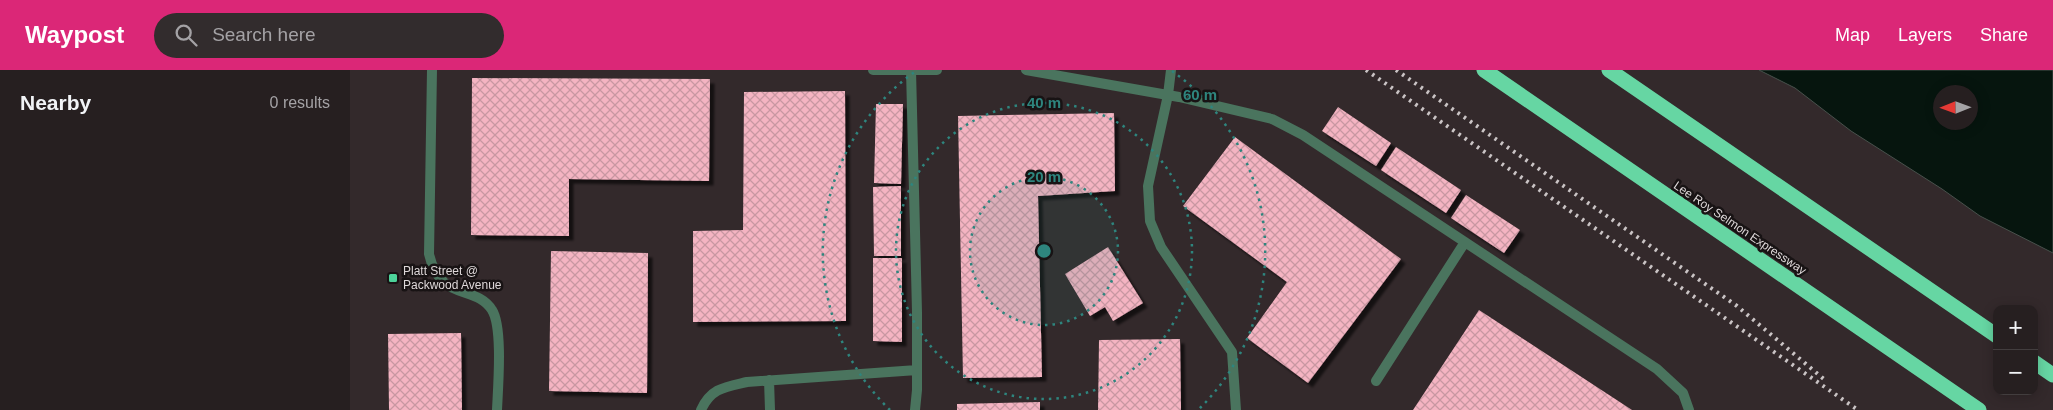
<!DOCTYPE html>
<meta charset="utf-8">
<style>
:root{--surface:#261f20;--page:#322c2d;--text:#f1f3f6;--muted:#a4a2a5;--line:#423d3e;--accent:#db2777}
body{margin:0;font-family:Helvetica,sans-serif;background:var(--page);color:var(--text)}
.controls{position:absolute;right:15px;bottom:15px;display:grid;overflow:hidden;border-radius:10px;box-shadow:0 2px 12px #0003}
.controls button{width:45px;height:45px;display:grid;place-items:center;padding:0;border:0;border-bottom:1px solid var(--line);background:var(--surface);color:var(--text);font:25px sans-serif}
.compass{position:absolute;left:1583px;top:15px;width:45px;height:45px;border-radius:50%;background:var(--surface);box-shadow:0 2px 12px #0003;rotate:269deg}
.list{margin:0;padding:0;list-style:none}
h2{display:flex;justify-content:space-between;align-items:center;height:65px;margin:0;padding:0 20px;font-size:21px}
h2 small{font-size:16px;font-weight:400;color:var(--muted)}
.icon{flex:none;width:28px;height:28px;fill:none;stroke:currentColor;stroke-width:2;stroke-linecap:round;stroke-linejoin:round}
.map{position:relative;flex:none;width:1703px;height:340px;overflow:hidden}
header{display:flex;align-items:center;gap:30px;box-sizing:border-box;height:70px;padding:0 25px;background:var(--accent);color:#fff}
header strong{font-size:24px}
nav{display:flex;gap:28px;margin-inline-start:auto;font-size:18px}
.search{width:350px;height:45px;background:var(--page);display:flex;align-items:center;gap:12px;box-sizing:border-box;padding:0 18px;border-radius:28px;color:var(--muted);font-size:19px}
main{display:flex}
aside{flex:1;background:var(--surface)}
.map>svg:first-child{display:block}
.water{fill:#06150e;stroke:#47504b;fill-rule:evenodd}
.building{fill:url(#building-cross-hatch);filter:url(#shadow)}
.lines{fill:none;stroke-linecap:round;stroke-linejoin:round}
.service{stroke:#4a745e;stroke-width:10}
.motorway{stroke:#66d6a3;stroke-width:15}
.rail{stroke:#cac4c5;stroke-width:4;stroke-dasharray:2.5 5;stroke-linecap:butt}
.ring{fill:none;stroke:#2e857e;stroke-width:2.5;stroke-dasharray:2.5 5}
.poi-dot{fill:#4dd39a;stroke:#181314;stroke-width:2}
.labels{text-anchor:middle;stroke-width:5;stroke-linejoin:round;paint-order:stroke}
.street-label{font-size:12px;fill:#ded8d9;stroke:#181314}
.poi-label{font-size:12px;fill:#ded8d9;stroke:#181314;text-anchor:start}
.centre{fill:#2e857e;stroke:#181314;stroke-width:2.5}
.ring-label{font-size:15px;text-anchor:middle;font-weight:bold;fill:#2e857e;stroke:#181314;stroke-width:5;stroke-linejoin:round;paint-order:stroke}
</style>
<header>
<strong>Waypost</strong>
<div class="search"><svg class="icon" aria-label="search" viewBox="0 0 24 24"><circle cx="10" cy="10" r="6"/><path d="M15 15l6 6"/></svg>Search here</div>
<nav><a>Map</a><a>Layers</a><a>Share</a></nav>
</header>
<main>
<aside>
<h2>Nearby<small>0 results</small></h2>
<ul class="list">
</ul>
</aside>
<div class="map">
<svg width="1703" height="340" viewBox="0 0 1703 340">
<defs>
<pattern id="building-cross-hatch" width="8" height="8" patternUnits="userSpaceOnUse" patternTransform="scale(1.25)"><rect width="8" height="8" fill="#f4b4c2"/><path d="M0 0l8 8M0 8l8-8" fill="none" stroke="#c897a2"/></pattern>
<filter id="shadow"><feDropShadow dx="4.5" dy="4.5" stdDeviation="1" flood-color="#0009"/></filter>
</defs>
<rect width="100%" height="100%" fill="#33292b"/>
<!-- water -->
<path class="water" d="M1409,0H1703V183L1630,146L1592,119L1501,61L1445,18ZM1590,22H1620V52H1590Z"/>
<!-- building -->
<path class="building" d="M122,8L360,9L359,111L219,109V166L121,165Z
M495,21L496,251L343,252V161L393,160L394,22Z
M526,34H553L551,114L524,113Z
M988,37L1041,73L1026,96L972,61Z
M764,43L765,121L688,126L692,307L613,308L608,46Z
M885,67L1051,189L958,313L897,268L937,212L833,136Z
M1046,77L1111,120L1096,143L1031,100Z
M551,116V186H524L523,117Z
M1116,125L1170,160L1154,183L1101,148Z
M758,177L793,233L763,251L755,237L740,246L715,204Z
M201,181L298,183L297,323L199,321Z
M523,188H552V272L523,271Z
M1129,240L1282,340H1063Z
M111,263L112,340H39L38,264Z
M830,269L831,340H748L749,270Z
M690,332V340H607V334Z"/>
<g class="lines">
<!-- service -->
<path class="service" d="M82,0L79,184C90,233 126,214 142,240C153,257 148,317 147,340
M523,0H587
M561,0L567,242V320L565,340
M676,0L829,27L922,49L953,65L1307,299L1333,323L1339,340
M821,0L818,25L798,116L800,151L811,177L882,282L886,340
M419,310L420,340
M1026,311L1115,172
M351,340C361,318 375,317 397,312L567,300"/>
<!-- motorway -->
<path class="motorway" d="M1134,0L1629,340
M1259,0L1647,266
M1684,292L1703,305"/>
<!-- rail -->
<path class="rail" d="M1016,0L1508,340
M1046,0L1387,236L1475,310"/>
</g>
<!-- distance rings -->
<circle cx="694" cy="181" r="74" fill="#2e857e" fill-opacity=".12"/>
<g class="ring">
<circle cx="694" cy="181" r="74"/>
<circle cx="694" cy="181" r="148"/>
<path d="M540 340A221 221 0 0 1 566 1M822 1A221 221 0 0 1 848 340"/>
</g>
<!-- markers -->
<rect class="poi-dot" x="38" y="203" width="10" height="10" rx="2.5"/>
<g class="labels">
<!-- street labels -->
<g class="street-label">
<text transform="translate(1390 158) rotate(34)" y="4">Lee Roy Selmon Expressway</text>
</g>
<!-- poi labels -->
<g class="poi-label">
<text x="53" y="205">Platt Street @<tspan x="53" dy="14">Packwood Avenue</tspan></text>
</g>
</g>
<circle cx="694" cy="181" r="8" class="centre"/>
<g class="ring-label">
<text x="850" y="30">60 m</text>
<text x="694" y="38">40 m</text>
<text x="694" y="112">20 m</text>
</g>
</svg>
<div class="controls">
<button>+</button>
<button>−</button>
</div>
<svg class="compass" viewBox="-18 -18 36 36"><path d="M0-13l5 13h-10z" fill="#e53935"/><path d="M0 13l5-13h-10z" fill="#a4a2a5"/></svg>
</div>
</main>
